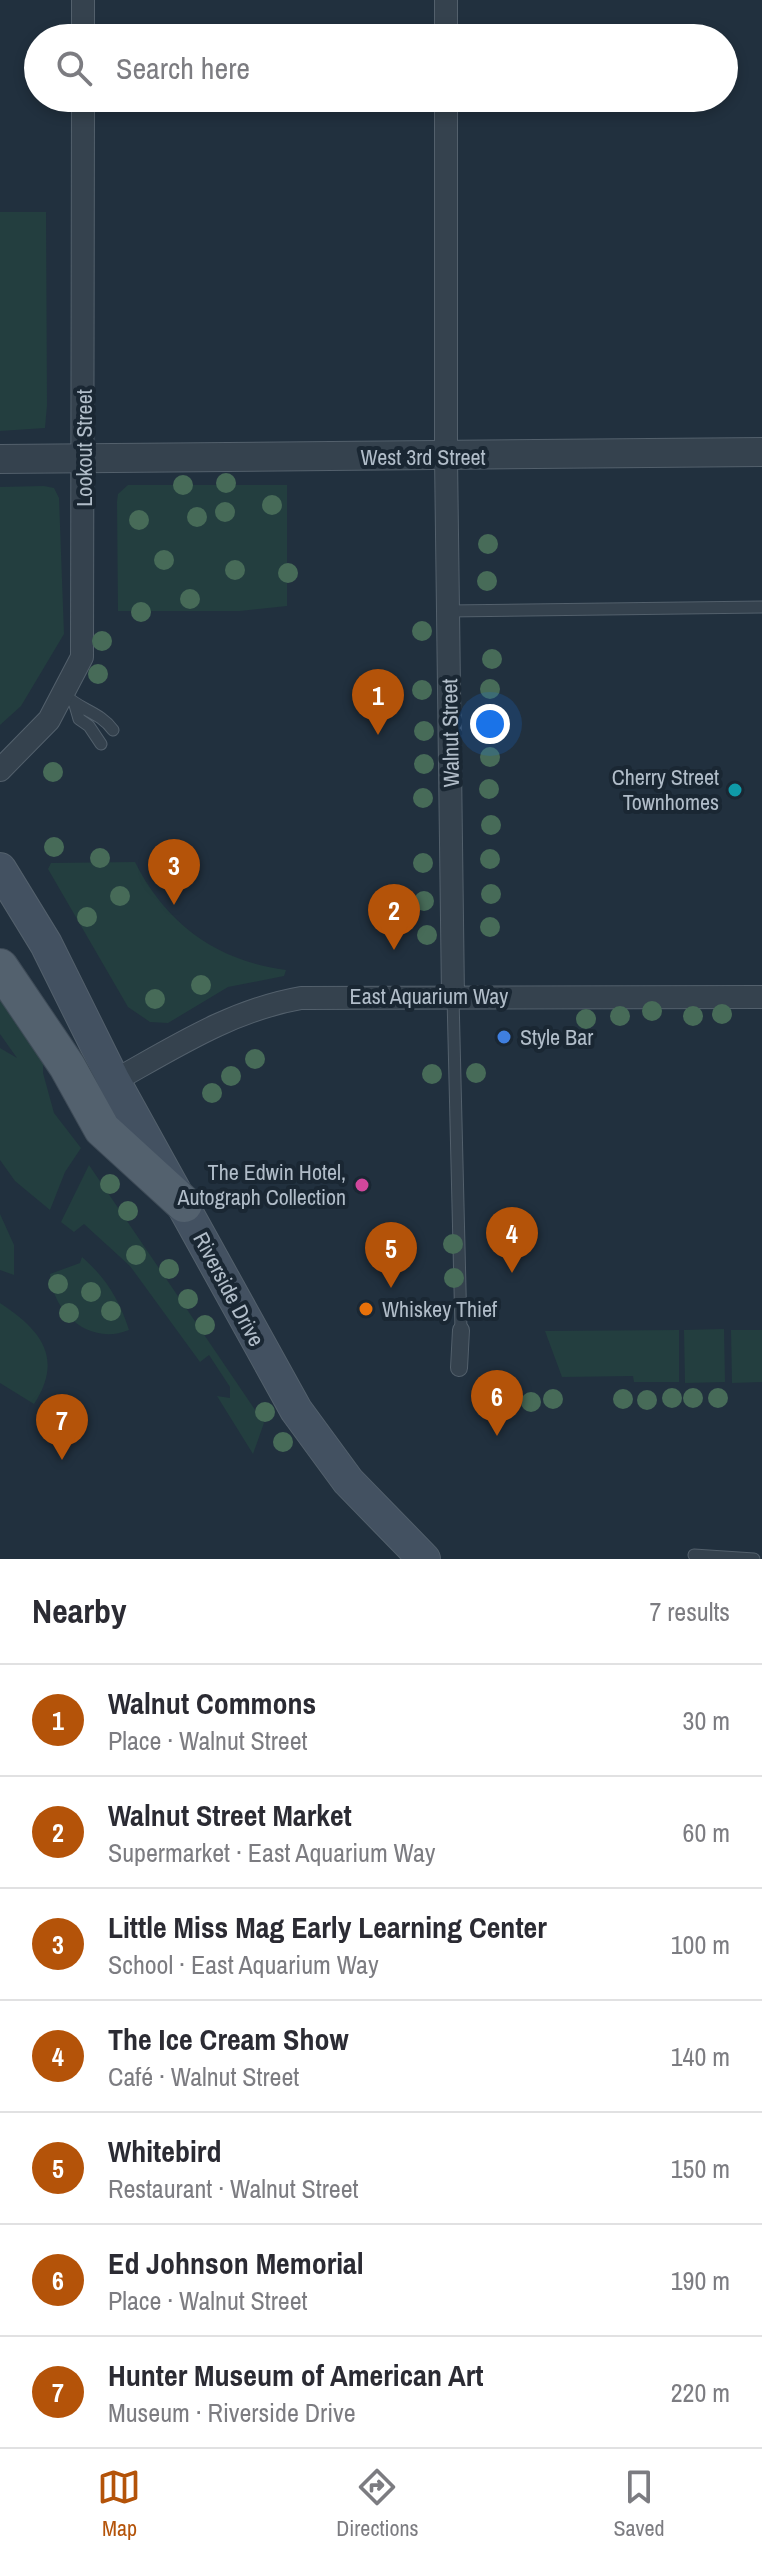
<!DOCTYPE html>
<meta charset="utf-8">
<style>
:root{--surface:#fff;--page:#f2f2f3;--text:#2b2b33;--muted:#7c7c81;--line:#e1e1e2;--accent:#b45309}
body{margin:0;font-family:"Archivo Narrow",sans-serif;background:var(--page);color:var(--text)}
.you{position:absolute;left:490px;top:724px;width:28px;height:28px;margin:-20px;border:6px solid #fff;border-radius:50%;background:#1a73e8;box-shadow:0 0 0 12px #1a73e833}
.badge{display:grid;place-items:center;width:52px;height:52px;border-radius:50%;background:var(--accent);color:#fff;font-size:26px;font-weight:700}
.pin{position:absolute;translate:-50% -66px;filter:drop-shadow(0 2px 4px #0008)}
.pin::after{content:'';position:absolute;top:42px;width:28px;height:24px;background:inherit;clip-path:polygon(0 0,100% 0,50% 100%)}
.list{margin:0;padding:0;list-style:none}
h2{display:flex;justify-content:space-between;align-items:center;height:104px;margin:0;padding:0 32px;font-size:34px}
h2 small{font-size:26px;font-weight:400;color:var(--muted)}
.list li{display:grid;grid-template-columns:52px 1fr auto;gap:24px;align-items:center;box-sizing:border-box;height:112px;padding:0 32px;border-top:2px solid var(--line)}
.list b{display:block;font-size:30px;white-space:nowrap}
.list p{margin:0;font-size:26px;white-space:nowrap;color:var(--muted)}
.list em{font-size:26px;font-style:normal;color:var(--muted)}
.icon{flex:none;width:44px;height:44px;fill:none;stroke:currentColor;stroke-width:2;stroke-linecap:round;stroke-linejoin:round}
.map{position:relative;flex:none;width:762px;height:1559px;overflow:hidden}
.search{position:absolute;background:var(--surface);box-shadow:0 4px 12px #0003;left:24px;right:24px;top:24px;height:88px;display:flex;align-items:center;gap:20px;box-sizing:border-box;padding:0 28px;border-radius:44px;color:var(--muted);font-size:30px}
.sheet{height:888px;background:var(--surface)}
nav{display:flex;justify-content:space-around;align-items:center;box-sizing:border-box;height:112px;border-top:2px solid var(--line);background:var(--surface);font-size:22px;color:var(--muted)}
nav a{display:grid;justify-items:center;gap:4px}
nav .on{color:var(--accent)}
.map>svg:first-child{display:block}
.green{fill:#233e3f}
.lines{fill:none;stroke-linecap:round;stroke-linejoin:round}
.service-casing{stroke:#53606c;stroke-width:13}
.pedestrian-casing{stroke:#53606c;stroke-width:18}
.minor-casing{stroke:#53606c;stroke-width:24}
.tertiary-casing{stroke:#53606c;stroke-width:30}
.secondary-casing{stroke:#53606c;stroke-width:34}
.primary-casing{stroke:#3e4b57;stroke-width:38}
.service{stroke:#35424e;stroke-width:11}
.pedestrian{stroke:#35424e;stroke-width:16}
.minor{stroke:#35424e;stroke-width:22}
.tertiary{stroke:#35424e;stroke-width:28}
.secondary{stroke:#435161;stroke-width:32}
.primary{stroke:#53616e;stroke-width:36}
.tree{fill:#476b58}
.culture-dot{fill:#0f9aa8;stroke:#1a2733;stroke-width:3}
.shop-dot{fill:#3f7fe0;stroke:#1a2733;stroke-width:3}
.hotel-dot{fill:#d1479c;stroke:#1a2733;stroke-width:3}
.food-dot{fill:#e8710a;stroke:#1a2733;stroke-width:3}
.labels{text-anchor:middle;stroke-width:8;stroke-linejoin:round;paint-order:stroke}
.street-label{font-size:22px;fill:#b1bdc9;stroke:#1a2733}
.poi-label{font-size:22px;fill:#b1bdc9;stroke:#1a2733;text-anchor:end}
</style>
<div class="map">
<svg width="762" height="1559" viewBox="0 0 762 1559">
<rect width="100%" height="100%" fill="#21303e"/>
<!-- green -->
<path class="green" d="M0,212H46L47,405L45,428L0,431Z
M128,485H287V606L240,611H118L117,502L118,494Z
M44,486L54,488L59,498L64,634L21,706L0,725V487Z
M135,862C166,924 217,961 286,970L284,976L228,987L168,1023L150,1022L128,1007L48,869L51,863Z
M0,997L43,1051V1073L54,1113L81,1148L65,1172L50,1210L15,1181L0,1160V1048L17,1058L0,1034Z
M89,1165L264,1423L253,1454L217,1396L230,1398V1387L209,1355L200,1362L130,1266L84,1224L74,1232L61,1222Z
M0,1214L14,1245V1275L0,1270Z
M82,1257C106,1278 119,1299 129,1330C89,1346 53,1313 50,1274L80,1263Z
M0,1303C41,1330 64,1358 34,1404L0,1383Z
M724,1329L725,1382L685,1383L684,1330Z
M679,1330V1382H634L633,1376L562,1377L545,1331Z
M731,1330H762V1382L732,1383Z"/>
<g class="lines">
<defs>
<path id="service" d="M448,611L762,607
M65,695C80,710 100,712 113,730
M75,705L79,719L89,726L101,744
M453,997L461,1330
M694,1555L754,1559"/>
<path id="pedestrian" d="M459,1368L461,1330"/>
<path id="minor" d="M83,0V38
M446,38V0
M446,98V457L453,997
M0,770L49,720L82,657L83,98
M114,1081C175,1047 232,1010 301,998L762,997"/>
<path id="tertiary" d="M0,459L762,452"/>
<path id="secondary" d="M0,869L46,944L114,1081L296,1410L348,1481L424,1559"/>
<path id="primary" d="M0,967L67,1066L102,1129L184,1204"/>
</defs>
<!-- service casing -->
<use href="#service" class="service-casing"/>
<!-- pedestrian casing -->
<use href="#pedestrian" class="pedestrian-casing"/>
<!-- minor casing -->
<use href="#minor" class="minor-casing"/>
<!-- tertiary casing -->
<use href="#tertiary" class="tertiary-casing"/>
<!-- secondary casing -->
<use href="#secondary" class="secondary-casing"/>
<!-- primary casing -->
<use href="#primary" class="primary-casing"/>
<!-- service -->
<use href="#service" class="service"/>
<!-- pedestrian -->
<use href="#pedestrian" class="pedestrian"/>
<!-- minor -->
<use href="#minor" class="minor"/>
<!-- tertiary -->
<use href="#tertiary" class="tertiary"/>
<!-- secondary -->
<use href="#secondary" class="secondary"/>
<!-- primary -->
<use href="#primary" class="primary"/>
</g>
<!-- trees -->
<g class="tree">
<circle cx="226" cy="483" r="10"/>
<circle cx="183" cy="485" r="10"/>
<circle cx="272" cy="505" r="10"/>
<circle cx="225" cy="512" r="10"/>
<circle cx="197" cy="517" r="10"/>
<circle cx="139" cy="520" r="10"/>
<circle cx="488" cy="544" r="10"/>
<circle cx="164" cy="560" r="10"/>
<circle cx="235" cy="570" r="10"/>
<circle cx="288" cy="573" r="10"/>
<circle cx="487" cy="581" r="10"/>
<circle cx="190" cy="599" r="10"/>
<circle cx="141" cy="612" r="10"/>
<circle cx="422" cy="631" r="10"/>
<circle cx="102" cy="641" r="10"/>
<circle cx="492" cy="659" r="10"/>
<circle cx="98" cy="674" r="10"/>
<circle cx="490" cy="689" r="10"/>
<circle cx="422" cy="690" r="10"/>
<circle cx="490" cy="718" r="10"/>
<circle cx="424" cy="731" r="10"/>
<circle cx="490" cy="757" r="10"/>
<circle cx="424" cy="764" r="10"/>
<circle cx="53" cy="772" r="10"/>
<circle cx="489" cy="789" r="10"/>
<circle cx="423" cy="798" r="10"/>
<circle cx="491" cy="825" r="10"/>
<circle cx="54" cy="847" r="10"/>
<circle cx="100" cy="858" r="10"/>
<circle cx="490" cy="859" r="10"/>
<circle cx="423" cy="863" r="10"/>
<circle cx="491" cy="894" r="10"/>
<circle cx="120" cy="896" r="10"/>
<circle cx="424" cy="901" r="10"/>
<circle cx="87" cy="917" r="10"/>
<circle cx="490" cy="927" r="10"/>
<circle cx="427" cy="935" r="10"/>
<circle cx="201" cy="985" r="10"/>
<circle cx="155" cy="999" r="10"/>
<circle cx="652" cy="1011" r="10"/>
<circle cx="722" cy="1014" r="10"/>
<circle cx="620" cy="1016" r="10"/>
<circle cx="693" cy="1016" r="10"/>
<circle cx="586" cy="1019" r="10"/>
<circle cx="255" cy="1059" r="10"/>
<circle cx="476" cy="1073" r="10"/>
<circle cx="432" cy="1074" r="10"/>
<circle cx="231" cy="1076" r="10"/>
<circle cx="212" cy="1093" r="10"/>
<circle cx="110" cy="1184" r="10"/>
<circle cx="128" cy="1211" r="10"/>
<circle cx="453" cy="1244" r="10"/>
<circle cx="136" cy="1255" r="10"/>
<circle cx="169" cy="1269" r="10"/>
<circle cx="454" cy="1278" r="10"/>
<circle cx="58" cy="1284" r="10"/>
<circle cx="91" cy="1292" r="10"/>
<circle cx="188" cy="1299" r="10"/>
<circle cx="111" cy="1311" r="10"/>
<circle cx="69" cy="1313" r="10"/>
<circle cx="205" cy="1325" r="10"/>
<circle cx="672" cy="1398" r="10"/>
<circle cx="693" cy="1398" r="10"/>
<circle cx="718" cy="1398" r="10"/>
<circle cx="553" cy="1399" r="10"/>
<circle cx="623" cy="1399" r="10"/>
<circle cx="647" cy="1400" r="10"/>
<circle cx="507" cy="1402" r="10"/>
<circle cx="531" cy="1402" r="10"/>
<circle cx="265" cy="1412" r="10"/>
<circle cx="283" cy="1442" r="10"/>
</g>
<!-- markers -->
<circle class="culture-dot" cx="735" cy="790" r="8"/>
<circle class="shop-dot" cx="504" cy="1037" r="8"/>
<circle class="hotel-dot" cx="362" cy="1185" r="8"/>
<circle class="food-dot" cx="366" cy="1309" r="8"/>
<g class="labels">
<!-- street labels -->
<g class="street-label">
<text transform="translate(84 448) rotate(-90)" y="8">Lookout Street</text>
<text x="423" y="465">West 3rd Street</text>
<text transform="translate(450 733) rotate(-91)" y="8">Walnut Street</text>
<text x="429" y="1004">East Aquarium Way</text>
<text transform="translate(229 1289) rotate(62)" y="8">Riverside Drive</text>
</g>
<!-- poi labels -->
<g class="poi-label">
<text x="719" y="785">Cherry Street<tspan x="719" dy="25">Townhomes</tspan></text>
<text x="520" y="1045" text-anchor="start">Style Bar</text>
<text x="346" y="1180">The Edwin Hotel,<tspan x="346" dy="25">Autograph Collection</tspan></text>
<text x="382" y="1317" text-anchor="start">Whiskey Thief</text>
</g>
</g>
</svg>
<div class="you"></div>
<div class="pin badge" style="left:378px;top:735px">1</div>
<div class="pin badge" style="left:394px;top:950px">2</div>
<div class="pin badge" style="left:174px;top:905px">3</div>
<div class="pin badge" style="left:512px;top:1273px">4</div>
<div class="pin badge" style="left:391px;top:1288px">5</div>
<div class="pin badge" style="left:497px;top:1436px">6</div>
<div class="pin badge" style="left:62px;top:1460px">7</div>
<div class="search"><svg class="icon" aria-label="search" viewBox="0 0 24 24"><circle cx="10" cy="10" r="6"/><path d="M15 15l6 6"/></svg>Search here</div>
</div>
<section class="sheet">
<h2>Nearby<small>7 results</small></h2>
<ul class="list">
<li><span class="badge">1</span><div><b>Walnut Commons</b><p>Place · Walnut Street</p></div><em>30 m</em></li>
<li><span class="badge">2</span><div><b>Walnut Street Market</b><p>Supermarket · East Aquarium Way</p></div><em>60 m</em></li>
<li><span class="badge">3</span><div><b>Little Miss Mag Early Learning Center</b><p>School · East Aquarium Way</p></div><em>100 m</em></li>
<li><span class="badge">4</span><div><b>The Ice Cream Show</b><p>Café · Walnut Street</p></div><em>140 m</em></li>
<li><span class="badge">5</span><div><b>Whitebird</b><p>Restaurant · Walnut Street</p></div><em>150 m</em></li>
<li><span class="badge">6</span><div><b>Ed Johnson Memorial</b><p>Place · Walnut Street</p></div><em>190 m</em></li>
<li><span class="badge">7</span><div><b>Hunter Museum of American Art</b><p>Museum · Riverside Drive</p></div><em>220 m</em></li>
</ul>
</section>
<nav>
<a class="on"><svg class="icon" aria-label="map" viewBox="0 0 24 24"><path d="M3 6l6-2 6 2 6-2v14l-6 2-6-2-6 2zM9 4v14M15 6v14"/></svg>Map</a>
<a><svg class="icon" aria-label="directions" viewBox="0 0 24 24"><path d="M12 3l9 9-9 9-9-9zM9 14v-3h6M13 9l2 2-2 2"/></svg>Directions</a>
<a><svg class="icon" aria-label="saved" viewBox="0 0 24 24"><path d="M7 4h10v16l-5-4-5 4z"/></svg>Saved</a>
</nav>
